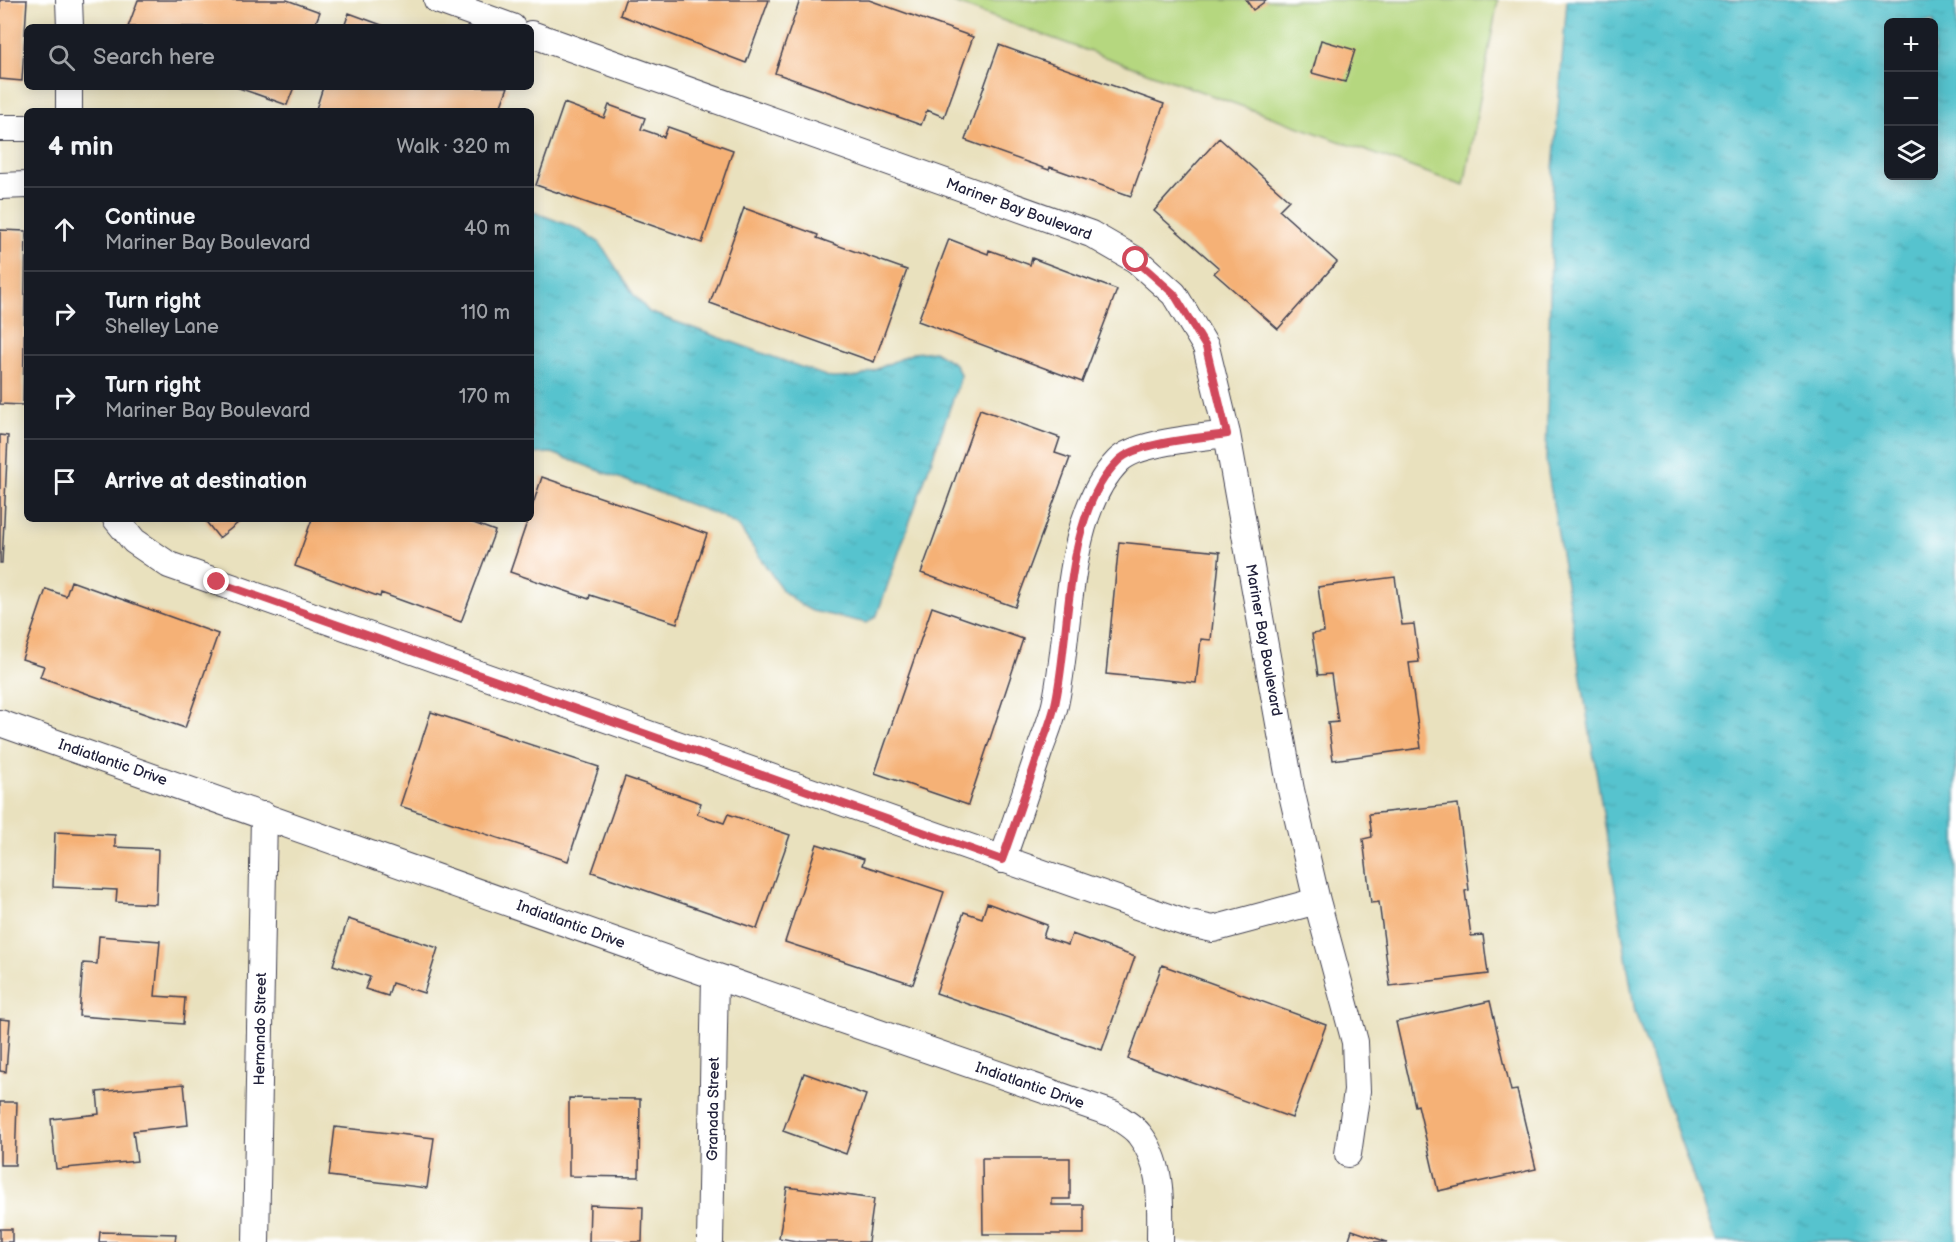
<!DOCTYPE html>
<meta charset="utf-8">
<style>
:root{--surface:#171b24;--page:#20242c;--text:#f1f3f6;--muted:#9ea1a6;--line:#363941}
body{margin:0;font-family:"Balsamiq Sans",sans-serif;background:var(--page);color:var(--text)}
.controls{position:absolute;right:18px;top:18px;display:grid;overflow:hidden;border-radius:9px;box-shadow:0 3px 15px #0003}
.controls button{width:54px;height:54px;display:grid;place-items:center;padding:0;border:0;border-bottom:2px solid var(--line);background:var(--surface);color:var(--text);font:30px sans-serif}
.stop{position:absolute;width:18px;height:18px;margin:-14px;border:4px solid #d1495b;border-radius:50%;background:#fff}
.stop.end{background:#d1495b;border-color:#fff;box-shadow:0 2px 6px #0008}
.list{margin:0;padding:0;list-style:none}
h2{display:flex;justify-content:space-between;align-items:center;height:78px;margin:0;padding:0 24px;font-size:26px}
h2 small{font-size:20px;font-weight:400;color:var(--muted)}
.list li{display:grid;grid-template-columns:39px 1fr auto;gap:18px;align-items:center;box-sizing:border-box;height:84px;padding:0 24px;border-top:2px solid var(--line)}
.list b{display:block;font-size:22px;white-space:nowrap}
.list p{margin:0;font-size:20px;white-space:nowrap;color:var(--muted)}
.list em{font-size:20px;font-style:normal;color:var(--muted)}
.icon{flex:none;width:33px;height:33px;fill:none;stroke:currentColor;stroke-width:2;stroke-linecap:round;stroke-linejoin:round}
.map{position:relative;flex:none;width:1956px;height:1242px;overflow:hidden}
.search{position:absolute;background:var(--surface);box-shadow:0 3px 15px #0003;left:24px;top:24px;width:510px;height:66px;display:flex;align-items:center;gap:15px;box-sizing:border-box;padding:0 21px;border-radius:9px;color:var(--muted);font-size:22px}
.panel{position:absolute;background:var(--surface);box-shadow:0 3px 15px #0003;left:24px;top:108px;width:510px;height:414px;border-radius:9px}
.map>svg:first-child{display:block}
.green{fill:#b5d77f;stroke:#6c7c5d;stroke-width:1.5}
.water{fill:url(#water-ripples);stroke:#3c7284;stroke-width:1.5;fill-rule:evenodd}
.building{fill:#f5b176}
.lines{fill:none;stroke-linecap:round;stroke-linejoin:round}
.minor-casing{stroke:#403f4f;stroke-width:28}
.minor{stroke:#fff;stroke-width:26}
.route{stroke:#d1495b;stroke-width:8}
.labels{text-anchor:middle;stroke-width:6;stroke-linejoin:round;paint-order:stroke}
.street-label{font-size:15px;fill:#22223b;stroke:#fff}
</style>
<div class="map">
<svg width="1956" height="1242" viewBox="0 0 1956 1242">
<defs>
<pattern id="water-ripples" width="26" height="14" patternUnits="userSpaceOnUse" patternTransform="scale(1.5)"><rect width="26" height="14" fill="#56c3ce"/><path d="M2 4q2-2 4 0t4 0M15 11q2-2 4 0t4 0" fill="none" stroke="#4ba7b2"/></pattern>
</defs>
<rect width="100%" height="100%" fill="#fff"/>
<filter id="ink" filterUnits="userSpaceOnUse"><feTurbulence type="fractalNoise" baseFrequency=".0167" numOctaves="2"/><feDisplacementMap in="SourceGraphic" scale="12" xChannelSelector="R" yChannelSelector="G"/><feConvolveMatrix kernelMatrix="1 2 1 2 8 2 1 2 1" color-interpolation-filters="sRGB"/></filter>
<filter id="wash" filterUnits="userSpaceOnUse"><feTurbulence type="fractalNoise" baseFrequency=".008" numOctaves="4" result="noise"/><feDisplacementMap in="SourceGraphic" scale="24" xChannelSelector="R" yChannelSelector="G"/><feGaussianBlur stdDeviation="1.35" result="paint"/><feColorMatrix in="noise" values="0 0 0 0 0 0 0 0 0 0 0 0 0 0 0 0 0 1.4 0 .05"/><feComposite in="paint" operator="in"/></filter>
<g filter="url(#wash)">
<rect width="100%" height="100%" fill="#e9e1be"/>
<!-- green -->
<path class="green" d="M946,0H1498L1464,186Z"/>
<!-- water -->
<path class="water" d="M1567,0H1956V1242H1716L1635,1012L1546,460L1553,170ZM1888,22H1934V176H1888Z
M531,211L578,229L600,243L633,294L649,312L831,378L859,377L913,353L934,351L955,364L961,376L877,615L867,623L812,611L801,605L783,591L739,527L721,516L552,453L531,454Z"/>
<g id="blocks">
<!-- building -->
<path class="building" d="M0,0H27L22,81L0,79Z
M138,0H287L320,12L314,27H128Z
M625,0H769L746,63L620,15Z
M800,0H869L973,37L944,117L927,110L921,125L775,73Z
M1246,0H1267L1253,10Z
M349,13L387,27H344Z
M1321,40L1355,50L1345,82L1312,73Z
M999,45L1164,104L1131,196L1050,167L1049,170L965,140Z
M236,87H294L287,105Z
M323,87H508L499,111H321L316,109Z
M564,103L604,118L609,105L645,118L641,129L664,137L668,127L733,150L702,243L536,185Z
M1219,138L1289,200L1279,210L1337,262L1278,329L1214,273L1219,268L1154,211Z
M744,208L818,235L817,238L907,270L874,362L710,303Z
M0,230L26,231L23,405L0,404Z
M949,239L988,254L989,250L1030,265L1032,258L1117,290L1082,382L918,321Z
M980,409L1060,438L1055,453L1070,458L1015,607L921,573Z
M0,435L8,436L2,563H0Z
M542,477L707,534L677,623L590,595L589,599L510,572L528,519H531V510Z
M204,519H243L219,538Z
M312,519H463L495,531L461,622L381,593L380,597L295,566Z
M1119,542L1220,552L1211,640L1201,639L1196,683L1106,674Z
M1395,577L1402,625L1414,624L1419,662L1409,663L1421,748L1333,760L1328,723L1338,722L1331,674L1318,675L1312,634L1324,632L1318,587Z
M71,581L218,634L185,728L40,677L44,666L22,659L46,589L66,596Z
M932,607L1023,639L968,805L875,773Z
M431,712L599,767L568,861L400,806Z
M625,777L701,803L697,814L724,823L728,814L790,835L757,929L592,872Z
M1458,804L1469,890L1465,891L1471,936L1483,935L1488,974L1390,986L1379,902L1371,903L1363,839L1372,837L1369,814Z
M55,832L115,835V847L158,849L156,904L116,902L117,890L53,887Z
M817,844L864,859L862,865L944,892L913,984L785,942Z
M987,903L1047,925L1043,937L1068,945L1072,934L1135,957L1102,1050L936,993L964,912L982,918Z
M348,919L438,948L424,993L392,983L388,996L365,989L370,977L333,965Z
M99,936L160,941L155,996L185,998L183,1024L79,1016L83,963L97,964Z
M1162,965L1326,1025L1292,1118L1128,1059Z
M1490,1001L1511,1091L1517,1090L1536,1169L1438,1191L1418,1105L1415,1106L1396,1022Z
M0,1019L10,1020L6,1072L0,1071Z
M804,1073L866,1095L846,1154L783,1131Z
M184,1084L188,1125L133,1131L137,1161L56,1169L51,1119L99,1114L97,1092Z
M569,1098L640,1099L639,1177L569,1176Z
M0,1102H17L15,1165H0Z
M335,1127L434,1138L427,1188L329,1176Z
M982,1158H1070V1199H1052V1205H1084V1234H983Z
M787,1187L874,1199L868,1242H802L779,1238Z
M590,1205L643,1207L642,1242H589Z
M0,1229H12V1242H0Z
M1352,1230L1387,1242H1348Z
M100,1232L176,1234L175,1242H99Z"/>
</g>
</g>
<g filter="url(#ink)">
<use href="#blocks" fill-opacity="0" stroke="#403f4f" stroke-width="1.5"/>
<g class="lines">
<defs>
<path id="minor" d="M69,0L70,27
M437,0L512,27
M531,34L1091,234L1136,260L1174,294L1206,347L1227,434L1291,790L1317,901L1355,1042L1357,1091L1348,1154
M69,111V87
M0,128H27
M0,186L27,185
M116,519L134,541L169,565L1185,923L1213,929L1317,901
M0,723L715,976L1113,1114C1121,1120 1133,1126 1139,1134C1164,1165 1160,1204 1160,1242
M1002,860C1015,824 1027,788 1039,752C1045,735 1053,717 1056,700C1071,628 1065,515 1118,461C1136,442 1200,438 1227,434
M256,1242L264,815
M710,1242L715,976"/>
</defs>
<!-- minor casing -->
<use href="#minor" class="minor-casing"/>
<!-- minor -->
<use href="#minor" class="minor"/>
</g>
</g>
<g class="lines" filter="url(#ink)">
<!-- route -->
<path class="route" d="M217,582L1002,860C1015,824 1027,788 1039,752C1045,735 1053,717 1056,700C1071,628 1064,515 1118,461C1136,442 1200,438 1227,434L1206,347L1174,294L1136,260"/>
</g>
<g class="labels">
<!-- street labels -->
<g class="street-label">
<text transform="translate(1019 209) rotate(20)" y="5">Mariner Bay Boulevard</text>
<text transform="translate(1264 640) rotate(80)" y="5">Mariner Bay Boulevard</text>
<text transform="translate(113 762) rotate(19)" y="5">Indiatlantic Drive</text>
<text transform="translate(571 924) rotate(20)" y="5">Indiatlantic Drive</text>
<text transform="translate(260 1029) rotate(-89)" y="5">Hernando Street</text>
<text transform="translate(1030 1085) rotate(19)" y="5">Indiatlantic Drive</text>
<text transform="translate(713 1109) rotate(-89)" y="5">Granada Street</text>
</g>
</g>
</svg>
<div class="controls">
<button>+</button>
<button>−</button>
<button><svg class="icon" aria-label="layers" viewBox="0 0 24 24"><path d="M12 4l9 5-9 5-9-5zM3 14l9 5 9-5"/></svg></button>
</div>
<div class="stop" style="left:1136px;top:260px"></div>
<div class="stop end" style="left:217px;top:582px"></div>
<div class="search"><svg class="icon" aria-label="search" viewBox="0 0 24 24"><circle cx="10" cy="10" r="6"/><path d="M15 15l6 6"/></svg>Search here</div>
<section class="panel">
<h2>4 min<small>Walk · 320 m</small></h2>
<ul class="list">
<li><svg class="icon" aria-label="ahead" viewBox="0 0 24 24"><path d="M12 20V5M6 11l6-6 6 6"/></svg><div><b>Continue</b><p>Mariner Bay Boulevard</p></div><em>40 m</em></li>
<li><svg class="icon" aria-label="right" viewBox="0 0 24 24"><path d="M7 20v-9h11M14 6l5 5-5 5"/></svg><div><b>Turn right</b><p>Shelley Lane</p></div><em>110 m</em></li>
<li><svg class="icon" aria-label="right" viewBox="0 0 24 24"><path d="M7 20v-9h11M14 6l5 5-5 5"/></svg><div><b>Turn right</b><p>Mariner Bay Boulevard</p></div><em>170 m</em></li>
<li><svg class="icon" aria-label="arrive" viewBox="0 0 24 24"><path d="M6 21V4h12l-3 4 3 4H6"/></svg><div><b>Arrive at destination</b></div></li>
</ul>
</section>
</div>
